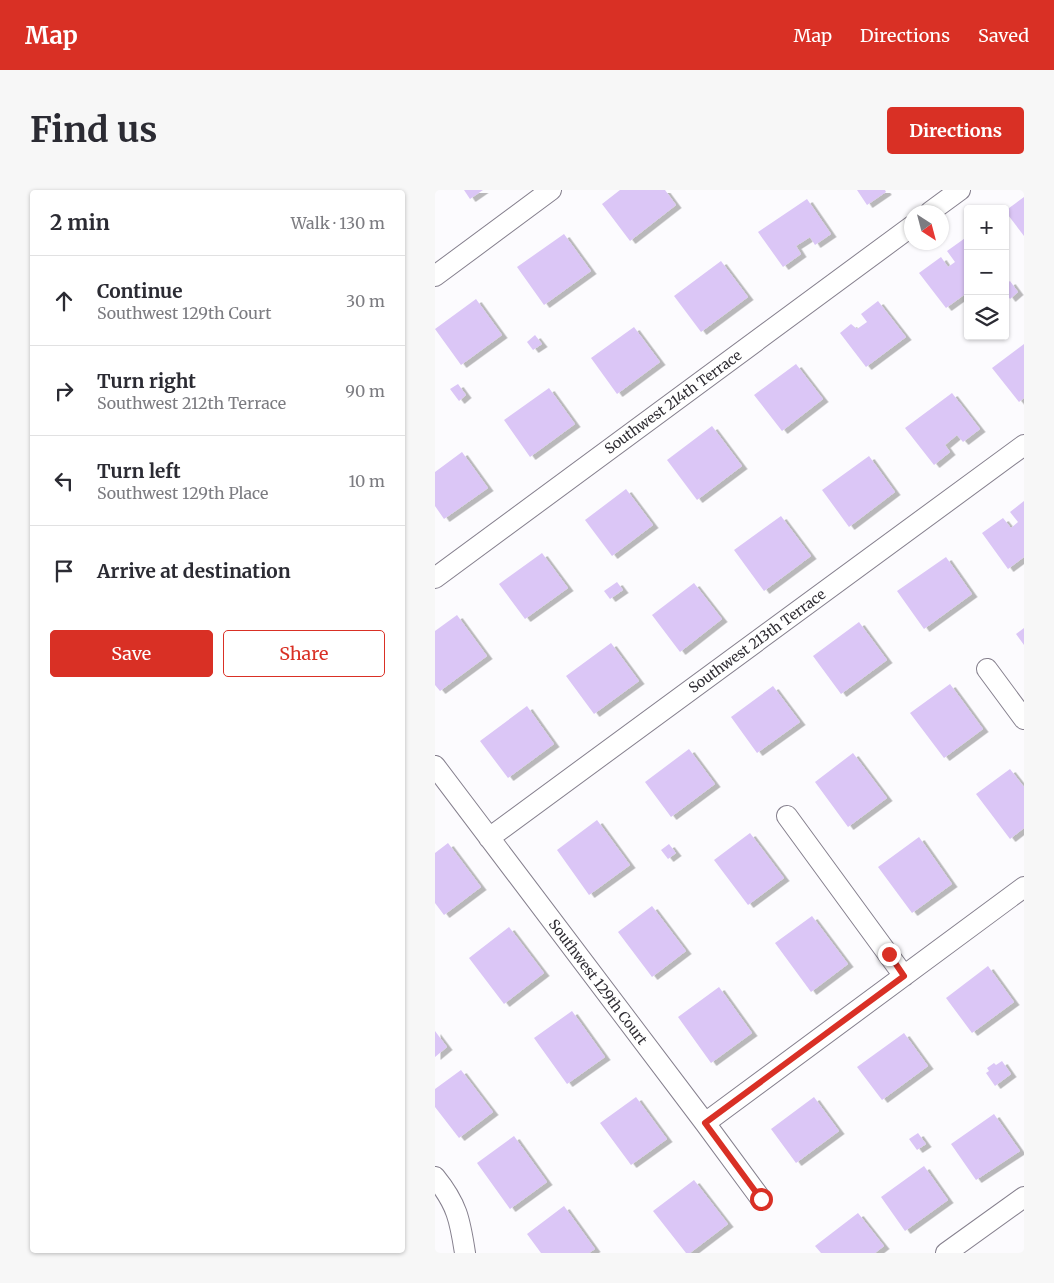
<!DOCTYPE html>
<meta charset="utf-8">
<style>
:root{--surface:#fff;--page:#f7f7f7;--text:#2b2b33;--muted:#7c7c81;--line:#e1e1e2;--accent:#d93025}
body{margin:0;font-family:Merriweather,serif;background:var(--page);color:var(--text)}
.controls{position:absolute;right:15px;top:15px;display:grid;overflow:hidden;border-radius:5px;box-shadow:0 1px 4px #0004}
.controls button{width:45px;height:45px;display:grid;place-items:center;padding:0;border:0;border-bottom:1px solid var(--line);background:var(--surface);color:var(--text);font:25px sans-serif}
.compass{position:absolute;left:469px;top:15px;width:45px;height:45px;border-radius:50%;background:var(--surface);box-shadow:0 1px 4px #0004;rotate:144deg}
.stop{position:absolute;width:15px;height:15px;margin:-11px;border:4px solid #d93025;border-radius:50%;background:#fff}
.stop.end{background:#d93025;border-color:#fff;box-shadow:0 1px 5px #0008}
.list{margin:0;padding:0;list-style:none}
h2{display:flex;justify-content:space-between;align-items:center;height:65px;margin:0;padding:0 20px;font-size:21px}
h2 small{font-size:16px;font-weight:400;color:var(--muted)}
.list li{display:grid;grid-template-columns:32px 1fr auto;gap:15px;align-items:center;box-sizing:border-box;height:90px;padding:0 20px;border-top:1px solid var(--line)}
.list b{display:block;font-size:19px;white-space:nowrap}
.list p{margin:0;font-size:16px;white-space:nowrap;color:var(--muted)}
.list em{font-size:16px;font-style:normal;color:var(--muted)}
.actions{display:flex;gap:10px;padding:15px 20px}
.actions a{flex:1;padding:11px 0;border:1px solid var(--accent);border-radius:5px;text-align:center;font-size:18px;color:var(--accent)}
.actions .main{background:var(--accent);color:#fff}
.icon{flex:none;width:28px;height:28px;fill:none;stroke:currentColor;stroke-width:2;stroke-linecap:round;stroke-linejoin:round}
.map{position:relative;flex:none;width:589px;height:1063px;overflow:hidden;border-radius:5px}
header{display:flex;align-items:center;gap:30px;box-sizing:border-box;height:70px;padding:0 25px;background:var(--accent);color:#fff}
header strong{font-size:24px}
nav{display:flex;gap:28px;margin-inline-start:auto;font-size:18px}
.intro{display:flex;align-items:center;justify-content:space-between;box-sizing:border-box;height:120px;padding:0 30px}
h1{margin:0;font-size:35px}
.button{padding:12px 22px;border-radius:5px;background:var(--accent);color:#fff;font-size:18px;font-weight:700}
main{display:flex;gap:30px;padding:0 30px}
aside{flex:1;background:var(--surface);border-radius:5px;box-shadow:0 1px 4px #0004}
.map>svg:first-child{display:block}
.building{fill:#dbc6f6;filter:url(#shadow)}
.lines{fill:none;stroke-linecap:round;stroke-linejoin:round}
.minor-casing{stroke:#86808e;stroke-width:22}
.minor{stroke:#fff;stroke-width:20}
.route{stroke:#d93025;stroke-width:6}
.labels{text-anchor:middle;stroke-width:4;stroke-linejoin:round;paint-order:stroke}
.street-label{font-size:14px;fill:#302e34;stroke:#fff}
</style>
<header>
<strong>Map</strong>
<nav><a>Map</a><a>Directions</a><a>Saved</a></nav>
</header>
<div class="intro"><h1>Find us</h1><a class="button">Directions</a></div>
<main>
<aside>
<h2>2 min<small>Walk · 130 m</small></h2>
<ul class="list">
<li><svg class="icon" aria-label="ahead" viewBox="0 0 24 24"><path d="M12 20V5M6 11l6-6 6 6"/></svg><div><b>Continue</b><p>Southwest 129th Court</p></div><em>30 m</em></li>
<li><svg class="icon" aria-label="right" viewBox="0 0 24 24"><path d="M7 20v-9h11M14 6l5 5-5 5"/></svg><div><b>Turn right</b><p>Southwest 212th Terrace</p></div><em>90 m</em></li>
<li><svg class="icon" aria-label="left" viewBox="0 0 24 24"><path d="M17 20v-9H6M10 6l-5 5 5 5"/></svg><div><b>Turn left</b><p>Southwest 129th Place</p></div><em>10 m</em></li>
<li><svg class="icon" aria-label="arrive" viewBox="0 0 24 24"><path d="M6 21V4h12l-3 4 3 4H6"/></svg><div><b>Arrive at destination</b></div></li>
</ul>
<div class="actions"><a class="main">Save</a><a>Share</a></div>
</aside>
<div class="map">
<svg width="589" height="1063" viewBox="0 0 589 1063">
<defs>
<filter id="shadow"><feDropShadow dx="5.5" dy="3" stdDeviation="0" flood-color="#0004"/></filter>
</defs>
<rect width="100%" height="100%" fill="#fcfbfe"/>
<!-- building -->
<path class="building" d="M29,0H48L35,9Z
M185,0H230L241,15L195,51L167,14Z
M422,0H450L451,2L432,15Z
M589,7V46L570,21Z
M372,9L396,44L380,55L375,47L361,56L366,64L348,77L323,42Z
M129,44L156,81L109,115L82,77Z
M533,46V102L511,118L484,83L506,67L513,77L520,72L512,61Z
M286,71L313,107L266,142L239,106Z
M575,91L583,102L575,109L570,102V95Z
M41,109L67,145L26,175L0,139Z
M443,111L471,147L431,177L405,143L416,134L422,139L432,132L426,124Z
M199,137L225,172L182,204L156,168Z
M100,145L107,154L98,160L92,152Z
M589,154V208L584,212L557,178Z
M361,174L388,209L347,241L319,205Z
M23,194L31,205L24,211L15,199Z
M114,198L140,234L95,267L69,230Z
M517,203L545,239L528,252L522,245L510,255L515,262L499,275L470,238Z
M277,236L307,276L262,310L232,270Z
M27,262L53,298L9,329L0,316V282Z
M434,266L460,302L414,337L387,300Z
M191,299L218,335L177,366L150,330Z
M589,311V367L573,379L547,343L568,328L576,338L583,332L575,322Z
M346,326L376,366L329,401L299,360Z
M107,363L133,398L90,429L64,394Z
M511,367L537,404L489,439L462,401Z
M182,392L188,400L175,409L169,401Z
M259,393L287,429L245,462L217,425Z
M22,425L52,466L5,501L0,495V441Z
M424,432L452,470L406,504L378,466Z
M589,438V455L581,444Z
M176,453L204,491L159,524L131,486Z
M515,494L548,539L509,568L475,523Z
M338,496L365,532L322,563L296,527Z
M92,516L119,554L73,588L45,551Z
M254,559L280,594L236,627L210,592Z
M418,563L452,608L413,637L380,592Z
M575,579L589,597V638L575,649L541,604Z
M162,630L195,675L154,705L122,660Z
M315,643L349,688L313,715L279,670Z
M484,647L517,694L477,723L443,677Z
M13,653L46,697L9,725L0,713V663Z
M234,654L241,663L233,669L226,660Z
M217,716L251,761L217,787L183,742Z
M377,726L413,774L376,802L340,753Z
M74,737L109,783L69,814L34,768Z
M553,776L579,812L537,843L511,808Z
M284,797L317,843L276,873L243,827Z
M137,821L170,867L132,894L99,848Z
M0,841L12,857L0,867Z
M469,843L493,876L447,910L422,877Z
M567,871L576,884L560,896L551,883L554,881L552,878L559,873L561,875Z
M26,880L58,922L24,948L0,917V899Z
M201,907L232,949L196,975L165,933Z
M379,907L404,941L361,973L336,939Z
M559,924L585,961L541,990L516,954Z
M483,943L491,954L482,960L474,949Z
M79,946L112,992L75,1019L42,973Z
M489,976L513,1010L470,1041L446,1007Z
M259,990L293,1034L255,1063H251L218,1021Z
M129,1016L160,1059L154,1063H106L92,1044Z
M423,1023L449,1056L440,1063H386L380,1056Z"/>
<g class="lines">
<defs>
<path id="minor" d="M495,22L525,0
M0,86L116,0
M0,388L477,36
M552,479L589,529
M0,576L270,933L326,1009
M352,626L469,786
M54,648L589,255
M270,933L589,697
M0,987C22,1014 25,1030 30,1063
M511,1063L589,1007"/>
</defs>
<!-- minor casing -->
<use href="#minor" class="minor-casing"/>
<!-- minor -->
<use href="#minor" class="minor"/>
</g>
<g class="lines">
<!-- route -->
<path class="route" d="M326,1009L270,933L469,786L454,764"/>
</g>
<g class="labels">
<!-- street labels -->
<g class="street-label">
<text transform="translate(238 212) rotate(-36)" y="5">Southwest 214th Terrace</text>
<text transform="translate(322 451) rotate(-36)" y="5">Southwest 213th Terrace</text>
<text transform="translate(163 792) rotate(53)" y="5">Southwest 129th Court</text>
</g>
</g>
</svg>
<div class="controls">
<button>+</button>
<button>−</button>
<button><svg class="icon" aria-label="layers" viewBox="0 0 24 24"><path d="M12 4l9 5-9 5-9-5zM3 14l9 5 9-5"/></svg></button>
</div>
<svg class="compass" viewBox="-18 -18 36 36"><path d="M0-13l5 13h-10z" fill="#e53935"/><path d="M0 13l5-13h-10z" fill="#7c7c81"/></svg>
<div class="stop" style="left:326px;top:1009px"></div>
<div class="stop end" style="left:454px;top:764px"></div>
</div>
</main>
